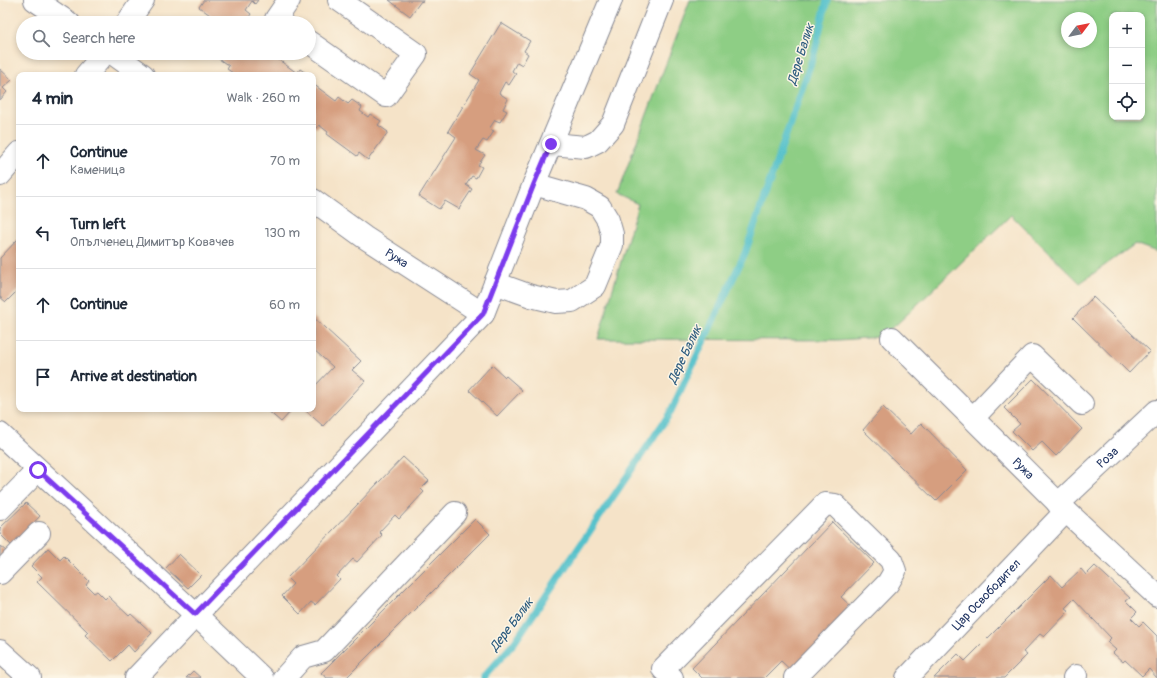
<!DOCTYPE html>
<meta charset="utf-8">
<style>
:root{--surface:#fff;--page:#f2f2f3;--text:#1f2937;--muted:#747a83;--line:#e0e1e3}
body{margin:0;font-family:Pangolin,sans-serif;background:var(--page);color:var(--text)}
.controls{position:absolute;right:12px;top:12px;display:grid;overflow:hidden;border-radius:8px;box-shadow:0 2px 6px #0003}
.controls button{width:36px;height:36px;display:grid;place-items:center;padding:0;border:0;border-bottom:1px solid var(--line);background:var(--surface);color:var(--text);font:20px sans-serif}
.compass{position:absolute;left:1061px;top:12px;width:36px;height:36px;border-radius:50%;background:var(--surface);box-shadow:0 2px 6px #0003;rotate:58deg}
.stop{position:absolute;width:12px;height:12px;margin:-9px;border:3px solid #7c3aed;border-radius:50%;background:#fff}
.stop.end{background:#7c3aed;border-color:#fff;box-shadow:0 1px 4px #0008}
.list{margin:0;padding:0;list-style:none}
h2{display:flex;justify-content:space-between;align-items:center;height:52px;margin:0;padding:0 16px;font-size:17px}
h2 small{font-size:13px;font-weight:400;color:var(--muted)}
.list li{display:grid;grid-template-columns:26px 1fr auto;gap:12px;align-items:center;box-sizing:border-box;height:72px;padding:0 16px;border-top:1px solid var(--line)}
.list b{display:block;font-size:15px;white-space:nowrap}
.list p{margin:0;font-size:13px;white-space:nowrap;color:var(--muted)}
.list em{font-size:13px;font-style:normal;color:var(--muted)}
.icon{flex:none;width:22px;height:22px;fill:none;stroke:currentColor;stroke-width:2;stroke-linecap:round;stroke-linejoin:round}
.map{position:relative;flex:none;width:1157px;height:678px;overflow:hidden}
.search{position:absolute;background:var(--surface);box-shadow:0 2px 6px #0003;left:16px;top:16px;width:300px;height:44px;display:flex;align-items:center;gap:10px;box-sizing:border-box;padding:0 14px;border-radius:22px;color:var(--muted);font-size:15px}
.panel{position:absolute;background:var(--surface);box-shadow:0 2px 6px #0003;left:16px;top:72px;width:300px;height:340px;border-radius:8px}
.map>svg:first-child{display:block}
.green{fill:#8ece85;stroke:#547e72;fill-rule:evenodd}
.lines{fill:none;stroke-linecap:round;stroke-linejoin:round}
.stream{stroke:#54c1cb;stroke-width:7}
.building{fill:#d69e7f}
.minor-casing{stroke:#888993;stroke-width:24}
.minor{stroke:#fff;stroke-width:22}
.route{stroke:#7c3aed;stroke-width:5}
.labels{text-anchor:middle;stroke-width:3;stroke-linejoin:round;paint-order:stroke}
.street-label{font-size:12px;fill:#1b2f5e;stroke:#fcf5e5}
.water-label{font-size:13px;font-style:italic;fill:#2c5b7f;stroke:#fcf5e5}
</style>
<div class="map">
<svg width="1157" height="678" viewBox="0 0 1157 678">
<rect width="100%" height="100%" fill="#fcf5e5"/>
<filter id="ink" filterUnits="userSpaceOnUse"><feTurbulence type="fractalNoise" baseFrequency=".025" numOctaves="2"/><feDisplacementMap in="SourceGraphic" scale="8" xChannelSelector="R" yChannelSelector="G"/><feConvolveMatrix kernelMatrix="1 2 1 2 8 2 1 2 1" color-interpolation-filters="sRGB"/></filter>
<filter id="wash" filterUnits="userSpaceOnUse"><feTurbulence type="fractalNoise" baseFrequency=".012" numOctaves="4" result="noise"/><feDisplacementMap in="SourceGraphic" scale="16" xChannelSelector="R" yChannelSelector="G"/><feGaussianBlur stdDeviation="0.9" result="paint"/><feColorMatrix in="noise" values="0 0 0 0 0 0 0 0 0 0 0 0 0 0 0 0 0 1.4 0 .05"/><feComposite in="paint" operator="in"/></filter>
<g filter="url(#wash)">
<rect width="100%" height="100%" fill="#f5e3c8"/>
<!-- green -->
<path class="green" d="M690,0H1157V252L1135,244L1080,283L1011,215L897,324L879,337L839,340L598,339L638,204L617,194ZM1112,15H1142V117H1112ZM1067,18H1091V42H1067Z"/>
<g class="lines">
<!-- stream -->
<path class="stream" d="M483,678L514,643L670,413L745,253L814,54L827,0"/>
</g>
<g id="blocks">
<!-- building -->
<path class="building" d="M204,0H258L255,4L252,1L246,10L251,14L245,23H214L217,20L199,7Z
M389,0H423L422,2L421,1L410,16Z
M501,23L530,41L524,51L528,54L522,65L517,62L512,71L516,74L509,85L505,82L499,93L508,99L503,109L507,111L500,122L495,120L489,129L494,131L487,142L483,140L476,150L485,155L478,165L482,167L476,178L472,176L466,185L472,189L459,209L445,201L439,209L419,196L456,137L448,131L479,80L470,74Z
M224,53H278L282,56L279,60L297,73L300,69L309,75H236L227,69L229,66L219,59Z
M0,69L12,80L3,88L7,92L0,100Z
M313,84L336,101L339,97L348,104L352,100L362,107L360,111L368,117L370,114L381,121L378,125L388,132L368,160L359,153L357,156L327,134L328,132L319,125L317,128L313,126Z
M19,238V289L6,302L0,297V258Z
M1093,297L1150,351L1129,373L1073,318Z
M313,317L361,361L352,370L365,381L323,426L304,409H313V388L333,367L313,349Z
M492,365L505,377L506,376L522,390L497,416L469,390Z
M1033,379L1082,429L1056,456L1042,442L1032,451L1012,431L1020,424L1004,408Z
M883,407L911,434L921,423L967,470L936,501L863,430Z
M266,409H293L281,422Z
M403,457L429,481L421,489L424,492L399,519L395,515L379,532L382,535L357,562L353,559L337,576L340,579L315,605L311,602L300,614L282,596L293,584L287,578Z
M26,503L40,516L12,546L0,534V528Z
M475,519L490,534L346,678H327L321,673Z
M832,522L874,563L841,597L857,612L796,675L781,661L764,678H702L692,668Z
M0,546L6,551L0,557Z
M48,548L60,560L64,556L89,581L86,585L94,593L97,591L105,599L108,596L129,616L131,614L152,633L134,652L128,645L112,661L85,635L88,632L37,582L42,577L31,566Z
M179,554L201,575L188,588L166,568Z
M1095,566L1130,598L1126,601L1137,612L1131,618L1139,626L1143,622L1157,636V678L1149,669L1142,676L1125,660L1123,662L1113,653L1116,650L1107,642L1111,638L1074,599L1065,608L1069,611L1044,637L1040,634L1023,652L1027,655L1004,678H934L958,654L965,661L1051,575L1062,587L1081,569L1086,575Z
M193,671L201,678H186Z"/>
</g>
</g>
<g filter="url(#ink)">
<use href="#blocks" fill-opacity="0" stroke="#888993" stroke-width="1"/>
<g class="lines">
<defs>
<g id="minor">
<path d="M35,0L69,23"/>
<path d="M127,23L143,0"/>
<path d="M282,23L276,19L289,0"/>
<path d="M309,42L386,96L416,54L339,0"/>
<path d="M112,53L143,75"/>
<path d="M86,75L105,53"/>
<path d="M551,144L586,147L598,141L613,124L662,0"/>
<path d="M0,175L19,153"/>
<path id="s1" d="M313,200L364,237L483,314"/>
<path d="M495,283L531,296L556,302L572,301L595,286L612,245V234L608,220L600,207L586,199L534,184"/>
<path id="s2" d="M892,338L1066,511L1157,596"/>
<path d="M973,418L1032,356L1082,404"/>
<path d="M0,434L195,614L262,678"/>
<path id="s3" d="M1058,504L1157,411"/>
<path d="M0,509L38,470"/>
<path d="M0,573L39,533"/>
<path d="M0,651L30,678"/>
<path d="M136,678L483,314L534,184L611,0"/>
<path d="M284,678L303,657L324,651L455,513"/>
<path d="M672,678L663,669L825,504L835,505L891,560L895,571L888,583L795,678"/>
<path id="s4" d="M907,678L1066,511"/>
<path d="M1074,678L1076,676"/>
</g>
</defs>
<!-- minor casing -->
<use href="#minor" class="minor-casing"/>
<!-- minor -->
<use href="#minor" class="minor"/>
</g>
</g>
<g class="lines" filter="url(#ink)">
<!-- route -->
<path class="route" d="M38,470L195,614L483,314L534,184L551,144"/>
</g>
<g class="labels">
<!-- street labels -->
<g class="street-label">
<text dy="4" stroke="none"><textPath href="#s1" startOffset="102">Ружа</textPath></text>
<text dy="4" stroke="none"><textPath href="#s3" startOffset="68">Роза</textPath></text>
<text dy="4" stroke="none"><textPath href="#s2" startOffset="185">Ружа</textPath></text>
<text dy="4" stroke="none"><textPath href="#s4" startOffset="115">Цар Освободител</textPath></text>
</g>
<!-- water labels -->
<g class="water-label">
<text transform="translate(800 54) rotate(-73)" y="5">Дере Балик</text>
<text transform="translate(684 354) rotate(-65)" y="5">Дере Балик</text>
<text transform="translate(511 624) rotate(-53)" y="5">Дере Балик</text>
</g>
</g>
</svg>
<div class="controls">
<button>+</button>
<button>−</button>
<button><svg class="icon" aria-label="locate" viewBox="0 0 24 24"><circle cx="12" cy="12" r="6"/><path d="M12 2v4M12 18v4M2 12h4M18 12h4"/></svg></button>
</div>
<svg class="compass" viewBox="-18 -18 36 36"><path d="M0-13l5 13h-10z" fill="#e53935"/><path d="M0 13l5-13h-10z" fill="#747a83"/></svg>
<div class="stop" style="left:38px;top:470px"></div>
<div class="stop end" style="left:551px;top:144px"></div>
<div class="search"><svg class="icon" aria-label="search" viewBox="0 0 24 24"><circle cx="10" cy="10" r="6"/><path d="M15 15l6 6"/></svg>Search here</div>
<section class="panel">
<h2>4 min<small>Walk · 260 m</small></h2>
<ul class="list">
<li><svg class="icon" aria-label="ahead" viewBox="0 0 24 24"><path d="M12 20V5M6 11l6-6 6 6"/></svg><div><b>Continue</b><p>Каменица</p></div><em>70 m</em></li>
<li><svg class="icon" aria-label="left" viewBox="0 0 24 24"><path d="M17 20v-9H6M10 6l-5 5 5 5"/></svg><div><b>Turn left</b><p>Опълченец Димитър Ковачев</p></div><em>130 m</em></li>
<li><svg class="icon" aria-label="ahead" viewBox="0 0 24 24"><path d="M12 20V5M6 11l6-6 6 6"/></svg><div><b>Continue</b></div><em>60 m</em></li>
<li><svg class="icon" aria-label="arrive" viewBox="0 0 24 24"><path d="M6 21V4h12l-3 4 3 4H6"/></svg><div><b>Arrive at destination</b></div></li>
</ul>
</section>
</div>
